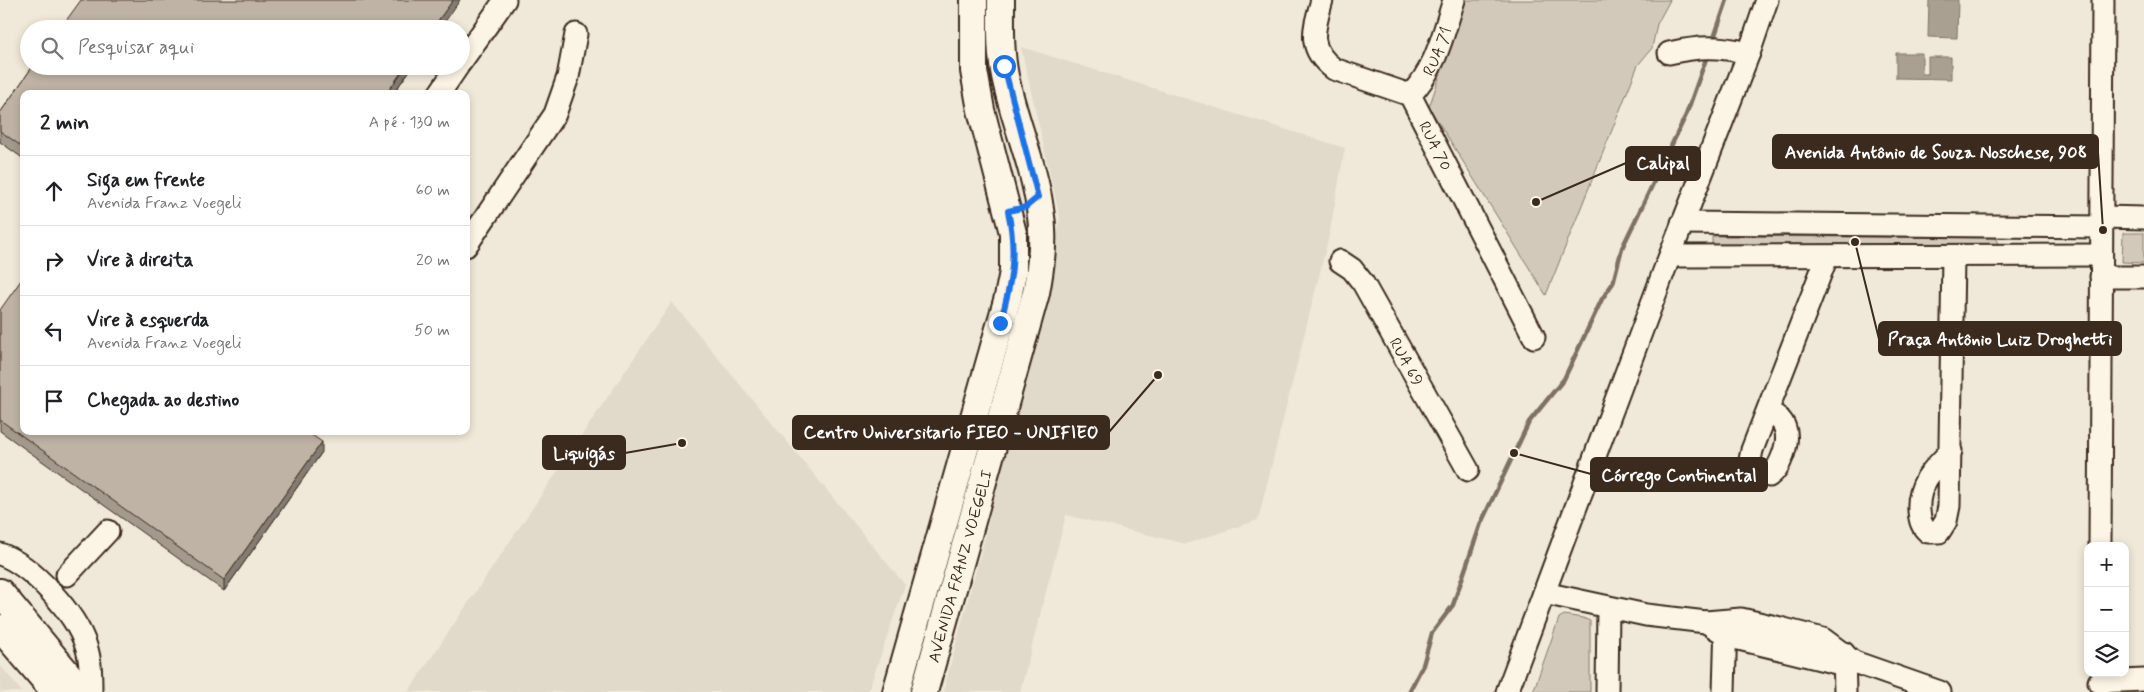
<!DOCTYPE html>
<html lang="pt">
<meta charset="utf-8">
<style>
:root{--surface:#fff;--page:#f2f2f2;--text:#202124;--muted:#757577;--line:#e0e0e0}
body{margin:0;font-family:Mynerve,sans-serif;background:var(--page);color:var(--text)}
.controls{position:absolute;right:15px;bottom:15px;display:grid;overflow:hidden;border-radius:10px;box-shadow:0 2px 8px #0003}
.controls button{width:45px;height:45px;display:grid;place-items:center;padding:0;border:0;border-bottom:1px solid var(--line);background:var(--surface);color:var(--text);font:25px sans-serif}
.stop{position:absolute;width:15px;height:15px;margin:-11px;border:4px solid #1a73e8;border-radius:50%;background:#fff}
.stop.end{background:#1a73e8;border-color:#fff;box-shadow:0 1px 5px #0008}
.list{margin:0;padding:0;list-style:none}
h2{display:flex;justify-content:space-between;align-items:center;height:65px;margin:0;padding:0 20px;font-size:21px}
h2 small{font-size:16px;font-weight:400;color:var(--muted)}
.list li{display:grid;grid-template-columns:32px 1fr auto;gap:15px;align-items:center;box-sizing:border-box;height:70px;padding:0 20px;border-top:1px solid var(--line)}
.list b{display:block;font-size:19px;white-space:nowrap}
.list p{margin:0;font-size:16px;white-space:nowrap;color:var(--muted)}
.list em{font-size:16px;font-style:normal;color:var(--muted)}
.icon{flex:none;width:28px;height:28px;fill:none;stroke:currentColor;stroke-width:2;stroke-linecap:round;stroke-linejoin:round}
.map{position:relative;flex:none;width:2144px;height:692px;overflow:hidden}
.search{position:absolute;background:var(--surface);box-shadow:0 2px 8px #0003;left:20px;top:20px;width:450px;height:55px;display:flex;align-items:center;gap:12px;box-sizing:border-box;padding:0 18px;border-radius:28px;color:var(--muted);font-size:19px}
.panel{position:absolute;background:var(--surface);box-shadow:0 2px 8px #0003;left:20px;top:90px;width:450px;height:345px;border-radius:10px}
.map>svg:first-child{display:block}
.built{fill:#e1d9c9}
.green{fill:#d2c9ba;stroke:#867a6c}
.water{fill:#aaa091;stroke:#7e7163}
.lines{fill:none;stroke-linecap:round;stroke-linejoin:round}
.stream{stroke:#7e7163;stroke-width:4.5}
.minor-casing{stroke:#3b2a1e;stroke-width:25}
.major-casing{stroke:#3b2a1e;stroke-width:30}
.minor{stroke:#fcf5e5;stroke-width:21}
.major{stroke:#fcf5e5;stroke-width:26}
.wall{fill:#a39a8d;stroke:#3b2a1e}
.shaded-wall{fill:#857d73;stroke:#3b2a1e}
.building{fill:#beb3a4;stroke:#3b2a1e}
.route{stroke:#1a73e8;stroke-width:6}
.labels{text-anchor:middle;stroke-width:4.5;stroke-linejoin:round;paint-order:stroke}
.street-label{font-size:16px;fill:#3b2a1e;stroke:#fcf5e5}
.leader{fill:none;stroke:#3b2a1e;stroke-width:2}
.callout-dot{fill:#3b2a1e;stroke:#fcf5e5;stroke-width:2}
.callout{fill:#3b2a1e;stroke:#3b2a1e;stroke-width:2}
.callout-label{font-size:18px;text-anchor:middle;font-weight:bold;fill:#fff}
</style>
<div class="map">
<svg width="2144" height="692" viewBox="0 0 2144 692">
<rect width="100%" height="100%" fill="#f0e9d9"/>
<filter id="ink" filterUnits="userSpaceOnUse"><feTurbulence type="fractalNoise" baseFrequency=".02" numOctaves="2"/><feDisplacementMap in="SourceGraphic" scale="10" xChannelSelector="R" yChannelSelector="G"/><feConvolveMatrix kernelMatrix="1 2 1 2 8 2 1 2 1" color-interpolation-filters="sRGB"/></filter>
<g filter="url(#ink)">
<!-- built -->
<path class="built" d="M1021,47L1345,148L1329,236L1258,520L1186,544L1066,515L1020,692H943L984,541L1060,218Z
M672,302L905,585L868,692H408Z
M0,665L22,692H0Z"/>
<!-- green -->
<path class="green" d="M1466,0H1670L1657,24L1652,48L1638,65L1546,295L1429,107Z
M2123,233H2144V263L2122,262Z
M1712,236L1997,238L1998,247L1712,246Z
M1564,615L1583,618L1590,621V692H1533L1559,618Z"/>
<!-- water -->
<path class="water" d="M1929,0H1958L1957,38L1928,37Z
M1896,53H1922V74H1928V57H1951V79L1896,78Z"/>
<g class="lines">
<!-- stream -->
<path class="stream" d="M1715,35L1727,0
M1409,692L1423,665L1432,633L1453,605L1481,523L1529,422L1564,379L1602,299L1613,283L1622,248L1686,115L1706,59"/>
<defs>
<g id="minor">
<path id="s1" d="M1322,0C1314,29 1306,48 1334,69L1410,95L1534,337"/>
<path d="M1669,53C1701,46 1717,46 1749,53"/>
<path d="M461,62L505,0"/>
<path d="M439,94L458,66"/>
<path id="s2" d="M1410,95C1436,69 1443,34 1454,0"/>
<path d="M2102,217L2144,218"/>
<path d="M1682,223L2102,227"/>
<path d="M466,246L555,114L568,77L576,34"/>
<path d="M1670,256L2101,255"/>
<path id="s3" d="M1340,261L1352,269L1363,283L1468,470"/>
<path d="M2101,277H2144"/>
<path d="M1768,411C1775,415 1782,419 1785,428C1790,441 1781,468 1769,476L1754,470L1750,460L1752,450L1827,257"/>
<path d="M1951,451C1933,469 1917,484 1919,511C1920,520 1921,526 1928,532H1939L1946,521L1949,506L1953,256"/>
<path d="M2100,546L2103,0"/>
<path d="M0,554C32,565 76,614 86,646C91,660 91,677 91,692"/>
<path d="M67,575L108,531"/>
<path d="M1544,593L1646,615L1706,622L1741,619L1780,628L1823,639L1854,662L1940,692"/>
<path d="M1706,622L1726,635L1739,639L1845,665L1854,662"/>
<path d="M1844,653L1845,692"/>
<path d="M2099,682L2144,680"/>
<path d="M1507,692L1664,271L1749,53L1767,0"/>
<path d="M1607,692L1608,607"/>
<path d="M1724,692L1726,621"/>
</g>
<g id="major">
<path d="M0,592L83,692"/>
<path d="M0,628L55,692"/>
<path d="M896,692L1008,297L1013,272V233L981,110L974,71V0"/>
<path id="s4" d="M924,692L1036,293C1041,266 1045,237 1040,209C1034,164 1014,121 1005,76C1000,51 1001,26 1001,0"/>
</g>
</defs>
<!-- minor casing -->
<use href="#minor" class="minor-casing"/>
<!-- major casing -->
<use href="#major" class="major-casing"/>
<!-- minor -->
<use href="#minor" class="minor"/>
<!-- major -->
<use href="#major" class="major"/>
</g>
<!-- wall -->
<path class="wall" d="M33,66H413L393,94H24V159L0,142V113Z
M0,310L322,452L224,591L0,431Z"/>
<!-- shaded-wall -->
<path class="shaded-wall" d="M453,0H460L440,29H432Z
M406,66H413L393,94H386Z
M322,442V452L224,591V580Z"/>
<!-- building -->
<path class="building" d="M81,0H453L432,29H60Z
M33,66H406L386,94H24V148L0,131V113Z
M24,276V431H306L322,442L224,580L0,420V310Z"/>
</g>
<g class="lines" filter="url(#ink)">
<!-- route -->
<path class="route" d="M1000,323C1012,283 1017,252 1008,211L1026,207L1038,197L1004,66"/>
</g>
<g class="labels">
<!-- street labels -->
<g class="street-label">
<text dy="6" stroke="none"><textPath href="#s2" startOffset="52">RUA 71</textPath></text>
<text dy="6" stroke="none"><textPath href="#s1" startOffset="214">RUA 70</textPath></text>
<text dy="6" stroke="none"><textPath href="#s3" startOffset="122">RUA 69</textPath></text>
<text dy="6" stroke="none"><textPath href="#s4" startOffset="131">AVENIDA FRANZ VOEGELI</textPath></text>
</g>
</g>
<!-- callouts -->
<path class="leader" d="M2103 230L2098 152M1536 202L1626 163M1855 242L1879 339M1158 375L1109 432M682 443L625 453M1514 453L1591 474"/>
<g class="callout-dot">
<circle cx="2103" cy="230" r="5"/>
<circle cx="1536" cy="202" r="5"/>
<circle cx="1855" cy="242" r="5"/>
<circle cx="1158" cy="375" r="5"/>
<circle cx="682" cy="443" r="5"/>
<circle cx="1514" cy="453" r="5"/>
</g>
<g class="callout">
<rect x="1773" y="135" width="325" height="33" rx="5"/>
<rect x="1626" y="147" width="74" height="33" rx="5"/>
<rect x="1879" y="322" width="242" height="33" rx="5"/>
<rect x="793" y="416" width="316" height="33" rx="5"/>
<rect x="543" y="436" width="82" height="33" rx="5"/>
<rect x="1591" y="458" width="176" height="33" rx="5"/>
</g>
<g class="callout-label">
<text x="1936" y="158">Avenida Antônio de Souza Noschese, 908</text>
<text x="1663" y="169">Calipal</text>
<text x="2000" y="345">Praça Antônio Luiz Droghetti</text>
<text x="951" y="438">Centro Universitario FIEO - UNIFIEO</text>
<text x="584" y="459">Liquigás</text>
<text x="1679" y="481">Córrego Continental</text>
</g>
</svg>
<div class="controls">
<button>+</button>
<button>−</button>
<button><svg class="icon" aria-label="layers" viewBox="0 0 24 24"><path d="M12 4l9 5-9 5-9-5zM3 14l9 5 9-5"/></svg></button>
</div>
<div class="stop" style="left:1004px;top:66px"></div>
<div class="stop end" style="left:1000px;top:323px"></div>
<div class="search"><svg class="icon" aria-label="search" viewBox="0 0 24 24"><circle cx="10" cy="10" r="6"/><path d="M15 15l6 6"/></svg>Pesquisar aqui</div>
<section class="panel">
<h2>2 min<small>A pé · 130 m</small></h2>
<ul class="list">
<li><svg class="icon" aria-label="ahead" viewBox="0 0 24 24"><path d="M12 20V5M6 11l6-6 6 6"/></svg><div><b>Siga em frente</b><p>Avenida Franz Voegeli</p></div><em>60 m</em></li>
<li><svg class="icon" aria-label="right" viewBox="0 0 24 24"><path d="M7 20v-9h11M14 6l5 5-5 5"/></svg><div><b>Vire à direita</b></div><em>20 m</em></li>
<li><svg class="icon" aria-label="left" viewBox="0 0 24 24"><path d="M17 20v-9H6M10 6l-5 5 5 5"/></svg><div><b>Vire à esquerda</b><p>Avenida Franz Voegeli</p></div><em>50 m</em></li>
<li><svg class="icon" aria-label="arrive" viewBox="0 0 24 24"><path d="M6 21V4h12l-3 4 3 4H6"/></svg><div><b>Chegada ao destino</b></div></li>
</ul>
</section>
</div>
